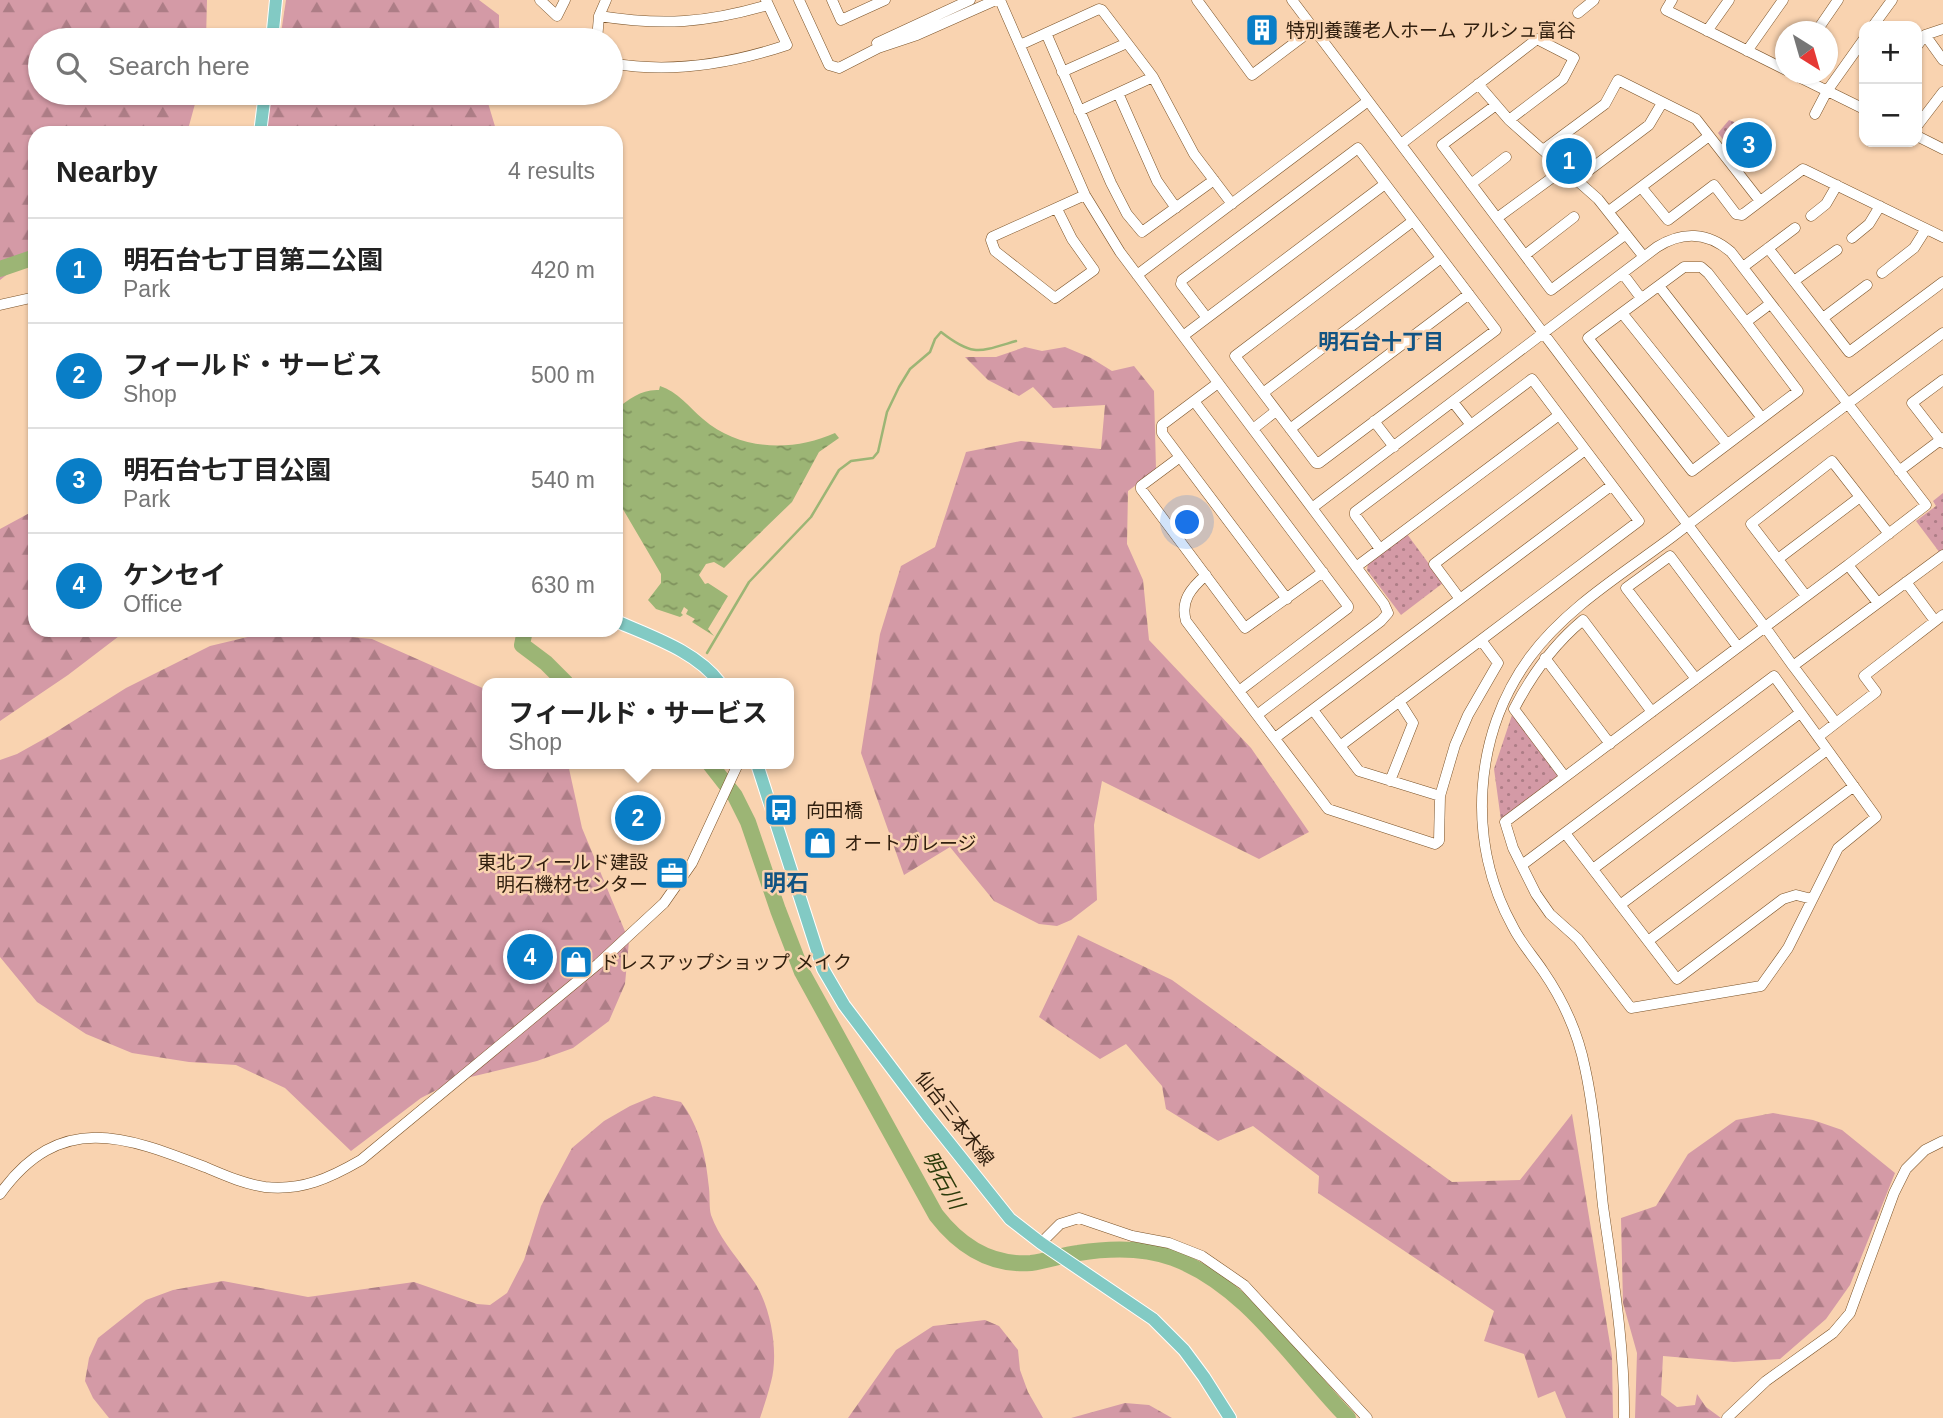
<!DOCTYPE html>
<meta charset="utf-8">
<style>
:root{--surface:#fff;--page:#f6f6f6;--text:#222;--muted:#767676;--line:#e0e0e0;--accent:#097ec7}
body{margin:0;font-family:Helvetica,"Noto Sans JP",sans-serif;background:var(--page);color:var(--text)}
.controls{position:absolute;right:21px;top:21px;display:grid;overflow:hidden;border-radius:14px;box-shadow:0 2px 5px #0004}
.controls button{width:63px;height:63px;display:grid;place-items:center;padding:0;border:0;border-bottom:2px solid var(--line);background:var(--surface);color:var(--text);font:35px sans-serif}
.compass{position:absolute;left:1775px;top:21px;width:63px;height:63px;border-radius:50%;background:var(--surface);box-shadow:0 2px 5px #0004;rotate:143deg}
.you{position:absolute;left:1188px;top:523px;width:24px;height:24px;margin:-18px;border:5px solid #fff;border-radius:50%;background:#1a73e8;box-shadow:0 0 0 10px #1a73e833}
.badge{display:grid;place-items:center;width:46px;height:46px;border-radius:50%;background:var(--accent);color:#fff;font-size:23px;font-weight:700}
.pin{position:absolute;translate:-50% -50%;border:4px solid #fff;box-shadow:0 2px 7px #0006}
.popup{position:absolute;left:482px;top:678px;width:312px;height:91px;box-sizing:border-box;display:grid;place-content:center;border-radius:14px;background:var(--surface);filter:drop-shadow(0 2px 5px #0005);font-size:23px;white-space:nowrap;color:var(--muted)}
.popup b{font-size:26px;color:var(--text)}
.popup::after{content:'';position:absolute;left:50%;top:100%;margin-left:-14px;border:14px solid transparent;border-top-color:var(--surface)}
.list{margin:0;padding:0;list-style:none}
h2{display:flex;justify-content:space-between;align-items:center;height:91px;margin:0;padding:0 28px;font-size:30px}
h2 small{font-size:23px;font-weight:400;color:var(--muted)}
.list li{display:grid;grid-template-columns:46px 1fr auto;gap:21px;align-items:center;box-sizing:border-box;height:105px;padding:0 28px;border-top:2px solid var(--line)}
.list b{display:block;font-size:26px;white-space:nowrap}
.list p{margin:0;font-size:23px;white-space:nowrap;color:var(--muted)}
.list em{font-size:23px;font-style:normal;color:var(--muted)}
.icon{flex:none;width:38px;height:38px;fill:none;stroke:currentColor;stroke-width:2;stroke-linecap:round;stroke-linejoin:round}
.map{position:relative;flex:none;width:1943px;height:1418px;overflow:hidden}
.search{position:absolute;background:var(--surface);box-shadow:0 2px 5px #0004;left:28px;top:28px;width:595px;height:77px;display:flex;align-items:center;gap:18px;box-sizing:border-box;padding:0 24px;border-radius:38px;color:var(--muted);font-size:26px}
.panel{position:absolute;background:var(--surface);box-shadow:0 2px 5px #0004;left:28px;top:126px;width:595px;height:511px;border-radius:21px}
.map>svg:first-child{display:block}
.forest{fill:url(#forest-firs)}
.park{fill:url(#park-dots)}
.water{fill:url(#water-ripples)}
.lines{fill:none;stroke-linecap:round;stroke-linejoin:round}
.stream{stroke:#9cb575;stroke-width:2.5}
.river{stroke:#9cb575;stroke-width:16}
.minor-casing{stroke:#7a5227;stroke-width:11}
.major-casing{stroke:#fff;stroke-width:14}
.minor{stroke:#fff;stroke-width:10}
.major{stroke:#82cac4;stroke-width:12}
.labels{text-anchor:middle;stroke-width:5;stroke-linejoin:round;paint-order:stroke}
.poi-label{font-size:19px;fill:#32200f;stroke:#f9d3b0;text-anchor:start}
.street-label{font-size:19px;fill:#32200f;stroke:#f9d3b0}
.neighbourhood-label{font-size:21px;font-weight:bold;fill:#115382;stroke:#f9d3b0}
.water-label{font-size:21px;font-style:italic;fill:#2c3b0b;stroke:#f9d3b0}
.quarter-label{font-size:23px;font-weight:bold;fill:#115382;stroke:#f9d3b0}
</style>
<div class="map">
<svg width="1943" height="1418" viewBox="0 0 1943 1418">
<defs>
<pattern id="forest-firs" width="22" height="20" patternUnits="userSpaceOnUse" patternTransform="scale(1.75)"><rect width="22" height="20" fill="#d49aa6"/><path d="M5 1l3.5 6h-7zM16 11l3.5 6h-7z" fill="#ad7d86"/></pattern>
<pattern id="park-dots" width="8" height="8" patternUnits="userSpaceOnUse" patternTransform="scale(1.75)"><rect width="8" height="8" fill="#d49aa6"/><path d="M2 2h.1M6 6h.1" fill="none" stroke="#ad7d86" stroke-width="1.8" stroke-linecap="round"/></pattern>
<pattern id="water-ripples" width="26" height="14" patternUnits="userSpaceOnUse" patternTransform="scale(1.75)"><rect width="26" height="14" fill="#9cb575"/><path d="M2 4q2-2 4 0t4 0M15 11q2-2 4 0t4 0" fill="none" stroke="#80935e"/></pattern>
</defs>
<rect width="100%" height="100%" fill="#f9d3b0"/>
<!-- forest -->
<path class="forest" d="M0,0H207L206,40H40V93H198L187,133H35V253L0,280Z
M286,0H479L499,15V40H280Z
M272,93H485L497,133H266Z
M1025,347L1042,351L1065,347L1091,358L1112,371L1134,366L1154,391L1156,470L1128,491L1127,544L1143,580L1149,640L1251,748L1309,832L1259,859L1102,781L1094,825L1097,900L1071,920L1057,926L1039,924L994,901L950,847L904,875L861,753L880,634L901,566L935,547L966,452L1021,441L1101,449L1105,405L1053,408L1033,387L1019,396L988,380L965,357H996Z
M35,510V630H127L68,675L0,721V529Z
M277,630L372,639L487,690L488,764H568L582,828L629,941L625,984L609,1021L573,1048L537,1061L454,1081L421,1098L351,1151L285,1088L236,1065L189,1062L132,1053L86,1034L37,1002L0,957V760L17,754L51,735L126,688L210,646Z
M1078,935L1172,980L1452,1182L1520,1180L1572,1114L1612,1356L1613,1418H1566L1555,1391L1538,1398L1524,1354L1484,1341L1494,1311L1318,1193L1319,1176L1253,1126L1218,1141L1166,1109L1162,1086L1126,1044L1100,1059L1039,1017Z
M654,1096L681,1102C700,1127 706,1157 709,1188C710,1197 709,1207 711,1215C720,1240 740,1261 755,1283C771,1308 779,1353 771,1382C768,1394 764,1406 760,1418H109L93,1398L85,1381L89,1358L98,1338L146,1300L173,1290L223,1281L308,1297L414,1282L477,1304L490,1305L507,1293L524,1260L541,1206L572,1148L604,1121L630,1106Z
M1773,1113L1813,1120L1842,1130L1895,1173L1850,1285L1826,1319L1780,1359L1734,1362L1663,1356L1661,1395L1677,1407L1695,1405L1697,1394L1706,1407L1721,1418H1635L1637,1353L1623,1303L1621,1218L1656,1206L1688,1154L1736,1120Z
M985,1320L999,1326L1018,1350L1020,1370L1028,1392L1043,1418H848L896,1350L933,1326Z
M1125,1403L1149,1405L1172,1418H1071Z"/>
<!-- park -->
<path class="park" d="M1729,120L1747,127L1773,146L1746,169L1718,133Z
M1562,140L1584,168L1575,173L1551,154L1553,148Z
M1943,493V550L1940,553L1916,521L1936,506L1933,501Z
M1407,534L1443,583L1401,615L1367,570L1368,563Z
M1512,715L1558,772L1557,779L1501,820L1494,769Z"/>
<!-- water -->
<path class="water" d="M660,386C677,391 690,408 703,419C740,451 793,452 835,433L839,438L819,452L792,502L724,568L714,562L706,564L699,575L705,584L708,583L728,596L708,629L714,636L692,622L695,619L686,614L688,610L684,607L681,613L683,615L680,617L656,609L648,600L661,583V574L624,511L616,500V409C630,399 641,389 659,390Z"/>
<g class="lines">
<!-- stream -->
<path class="stream" d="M707,653L749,582L811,517L839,470L851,461L873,458L878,452L887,412L899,387L910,369L930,352L935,339L941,332C973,357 979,352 1016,341
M700,683V681"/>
<!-- river -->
<path class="river" d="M0,269L35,257
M525,630L522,645L546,663L566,683
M710,764L735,796L748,822L778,910L802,972L936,1215C960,1246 991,1266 1031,1263C1047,1261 1062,1255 1078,1253C1109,1248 1143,1247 1173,1258C1248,1286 1294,1363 1348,1418"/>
<defs>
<path id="minor" d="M540,0L557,16L565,0
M799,0L829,65
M832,0L841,20L885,0
M1000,0L1085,195L1120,252L1312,508
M1197,0L1252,75L1313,29
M1292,0L1765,627L1505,822L1513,848L1536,894L1550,914L1578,939L1631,1008L1761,986L1788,948L1838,848L1876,817L1774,676L1522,865
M1672,0L1666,10L1786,70
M1578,13L1594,0
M599,16C663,26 706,23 768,5
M1873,26L1892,0
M1707,31L1729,0
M1816,32L1838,0
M1046,33L1111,183L1127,214L1142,232L1214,180
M1925,35L1943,60
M597,40L599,16L606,0
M877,43L970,0
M1020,45L1099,9L1102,10L1153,77L1194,154L1232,204
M1917,46L1925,35L1943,29
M1747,51L1783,0
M611,63C671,74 730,64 787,45L766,0
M829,65L839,68L878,48L917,35L996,0
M1062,72L1127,43
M1793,74L1864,109
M1478,84L1509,120L1598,199L1644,257
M1118,93L1157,181L1176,208
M1496,105L1442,145L1551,290L1626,234
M1079,111L1153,77
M1815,114L1827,91L1864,39
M1917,126L1943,92
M1917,136L1943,149
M1401,144L1537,39L1574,58L1563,79L1509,120
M1543,150L1605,104L1618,80L1696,119L1760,201
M1576,180L1649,125L1662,103
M1471,184L1506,157
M1641,187L1668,220L1714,185L1736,214L1742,215L1803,169L1943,237
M1057,209L1072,239L1094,270L1055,298L995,251L991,240L992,237L1085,195
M1609,211L1709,136
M1811,216L1826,204L1837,185
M1497,218L1564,169
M1852,238L1869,224L1880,206
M1768,248L1849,352L1943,282
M1525,255L1574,217
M1743,267L1795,228
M1882,273L1914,248L1926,229
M1623,274L1641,298
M1137,275L1368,101
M1794,281L1837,250
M1659,286L1762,418
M0,305L35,297
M1622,313L1727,444
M1207,318L1181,284L1182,280L1358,148L1496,330L1319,463H1316L1235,356L1413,221
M1823,318L1867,285
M1746,322L1708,273L1701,267H1684L1588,338L1692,471L1798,391L1746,322L1770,304
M1183,336L1385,184
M1943,380L1912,403L1943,443
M1218,383L1162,425V433L1180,457L1141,486V489L1245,628L1323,572
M1263,393L1441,258
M1194,401L1348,606V608L1239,691
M1453,402L1471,425
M1374,421L1394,447
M1253,429L1276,411
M1290,429L1469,294
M1585,450L1434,564L1460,599L1612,485
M1180,457L1287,599
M1899,471L1943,438
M1778,559L1860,497
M1356,567L1559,415
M1206,575C1191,588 1180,601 1186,621L1328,809L1435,844L1439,841L1440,796L1455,745L1468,715L1498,663L1481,640L1639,521L1532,379L1355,512V515L1380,549
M1906,582L1935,621
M1806,596L1751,524L1832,461L1889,534
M1878,603L1793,666L1836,723L1876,692L1864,676L1943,615
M1545,658L1610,744
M1793,666L1765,627L1848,565
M1696,679L1626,588L1670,556L1738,647
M1313,710L1359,771L1440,796
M1257,715L1381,621L1388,613L1384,604L1312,508L1657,247C1682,231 1708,232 1731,252L1926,505L1848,565L1878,603L1943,555
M1818,737L1836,723
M1275,738L1460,599
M1340,746L1481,640
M1565,777L1514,709C1532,674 1553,645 1583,620L1652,712
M1390,781L1413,723L1399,701
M1565,833L1677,979L1783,899L1796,895L1812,899
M1593,869L1800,713
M1620,905L1827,750
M1648,941L1854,786
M0,1194C60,1111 125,1136 205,1167C224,1175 244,1184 265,1187C302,1191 330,1178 361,1160L598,964L664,903L692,863L738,764
M1041,1243L1060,1224L1079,1218L1132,1236L1169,1243L1202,1256L1244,1285L1367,1418
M1624,1418C1625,1347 1613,1277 1603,1206C1598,1161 1595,1113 1585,1068C1578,1033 1563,1000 1543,971C1533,956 1521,943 1513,927C1466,843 1473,734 1530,657C1566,608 1624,573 1672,537C1762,468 1852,400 1943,333
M1727,1418L1766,1381L1833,1333L1850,1313L1894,1193L1906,1169L1925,1150L1943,1141"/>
<path id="major" d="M272,40L276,0
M260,133L265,93
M616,621C652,637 696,651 720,683
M757,764L823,969L844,1005L927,1115L1010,1219L1041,1243L1153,1319L1184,1350L1204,1377L1230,1418"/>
</defs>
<!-- minor casing -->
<use href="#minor" class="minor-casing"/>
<!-- major casing -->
<use href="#major" class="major-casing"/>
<!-- minor -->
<use href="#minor" class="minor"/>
<!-- major -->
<use href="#major" class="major"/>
</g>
<!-- icons -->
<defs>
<symbol id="building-square" viewBox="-11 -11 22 22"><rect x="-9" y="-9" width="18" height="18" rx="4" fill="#097ec7" stroke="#f9d3b0"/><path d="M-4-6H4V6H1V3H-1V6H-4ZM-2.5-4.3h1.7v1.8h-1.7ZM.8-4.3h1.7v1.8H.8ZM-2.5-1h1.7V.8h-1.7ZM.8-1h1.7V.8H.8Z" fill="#fff"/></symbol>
<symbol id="bus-square" viewBox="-11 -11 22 22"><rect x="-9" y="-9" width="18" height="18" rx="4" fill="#097ec7" stroke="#f9d3b0"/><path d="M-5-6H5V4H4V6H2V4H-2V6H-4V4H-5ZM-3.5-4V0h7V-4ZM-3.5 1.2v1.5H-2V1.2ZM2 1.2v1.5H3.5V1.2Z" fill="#fff"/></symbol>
<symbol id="shop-square" viewBox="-11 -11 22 22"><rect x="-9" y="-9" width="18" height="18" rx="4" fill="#097ec7" stroke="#f9d3b0"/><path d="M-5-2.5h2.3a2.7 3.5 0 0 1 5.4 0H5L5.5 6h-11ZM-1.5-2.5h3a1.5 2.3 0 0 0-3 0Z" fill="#fff"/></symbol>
<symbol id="office-square" viewBox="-11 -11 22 22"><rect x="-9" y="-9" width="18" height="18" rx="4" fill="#097ec7" stroke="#f9d3b0"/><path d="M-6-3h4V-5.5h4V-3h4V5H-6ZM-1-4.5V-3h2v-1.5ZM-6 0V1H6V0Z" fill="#fff"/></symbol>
</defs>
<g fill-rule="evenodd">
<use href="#building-square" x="1243" y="11" width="38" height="38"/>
<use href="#bus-square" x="762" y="791" width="38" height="38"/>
<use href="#shop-square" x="801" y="824" width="38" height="38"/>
<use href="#office-square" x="653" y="854" width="38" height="38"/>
<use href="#shop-square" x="557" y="943" width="38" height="38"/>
</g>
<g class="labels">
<!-- poi labels -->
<g class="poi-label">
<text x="1286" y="37">特別養護老人ホーム アルシュ富谷</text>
<text x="806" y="817">向田橋</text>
<text x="844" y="850">オートガレージ</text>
<text x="648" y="869" text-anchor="end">東北フィールド建設<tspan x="648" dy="22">明石機材センター</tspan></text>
<text x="600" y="969">ドレスアップショップ メイク</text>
</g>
<!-- street labels -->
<g class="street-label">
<text transform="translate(955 1118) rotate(52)" y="7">仙台三本木線</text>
</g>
<!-- neighbourhood labels -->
<g class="neighbourhood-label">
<text x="1381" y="349">明石台十丁目</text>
</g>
<!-- water labels -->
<g class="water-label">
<text transform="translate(943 1180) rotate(61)" y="7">明石川</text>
</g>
<!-- quarter labels -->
<g class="quarter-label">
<text x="786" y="891">明石</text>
</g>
</g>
</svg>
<div class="controls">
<button>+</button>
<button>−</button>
</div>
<svg class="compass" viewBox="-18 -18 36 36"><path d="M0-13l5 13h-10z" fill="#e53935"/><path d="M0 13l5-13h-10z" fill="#767676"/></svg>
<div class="you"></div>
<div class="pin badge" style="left:1569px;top:161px">1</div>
<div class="pin badge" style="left:638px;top:818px">2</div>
<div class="popup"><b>フィールド・サービス</b>Shop</div>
<div class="pin badge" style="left:1749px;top:145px">3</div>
<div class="pin badge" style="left:530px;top:957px">4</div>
<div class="search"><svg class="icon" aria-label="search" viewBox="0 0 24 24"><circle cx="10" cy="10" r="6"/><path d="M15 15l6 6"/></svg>Search here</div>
<section class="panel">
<h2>Nearby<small>4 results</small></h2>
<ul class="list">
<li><span class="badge">1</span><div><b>明石台七丁目第二公園</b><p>Park</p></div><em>420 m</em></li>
<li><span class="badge">2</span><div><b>フィールド・サービス</b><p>Shop</p></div><em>500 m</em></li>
<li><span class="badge">3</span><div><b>明石台七丁目公園</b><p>Park</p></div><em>540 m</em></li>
<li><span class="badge">4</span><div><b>ケンセイ</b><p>Office</p></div><em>630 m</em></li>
</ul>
</section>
</div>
